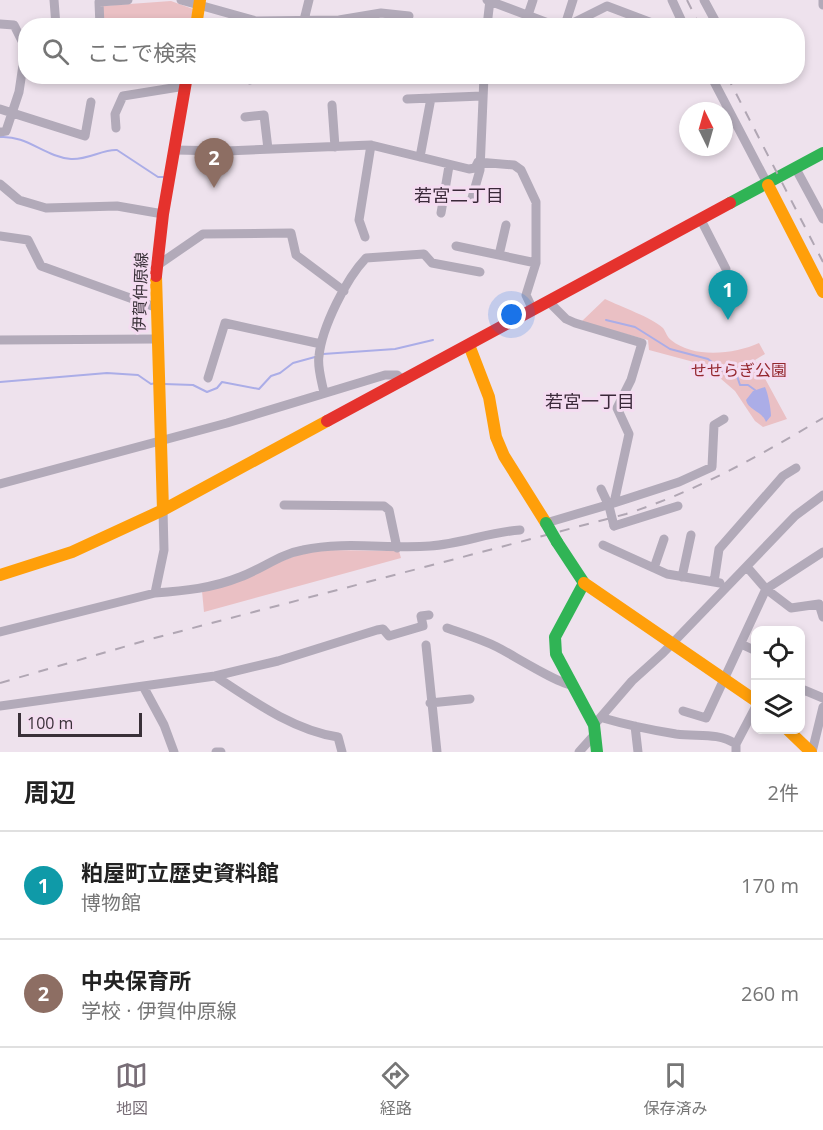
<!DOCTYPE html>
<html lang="ja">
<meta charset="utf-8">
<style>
:root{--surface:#fff;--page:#f2f2f2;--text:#222;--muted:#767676;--line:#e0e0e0;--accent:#786e77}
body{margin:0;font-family:"Open Sans","Noto Sans JP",sans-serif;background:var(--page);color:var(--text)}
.controls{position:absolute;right:18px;bottom:18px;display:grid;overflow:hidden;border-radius:12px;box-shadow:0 3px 9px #0003}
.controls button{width:54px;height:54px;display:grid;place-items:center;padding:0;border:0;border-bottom:2px solid var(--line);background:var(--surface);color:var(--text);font:30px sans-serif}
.compass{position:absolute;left:679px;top:102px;width:54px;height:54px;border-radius:50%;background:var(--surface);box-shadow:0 3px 9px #0003;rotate:355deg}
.scale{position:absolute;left:18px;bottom:15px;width:124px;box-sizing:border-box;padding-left:6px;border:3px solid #393038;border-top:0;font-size:16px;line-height:21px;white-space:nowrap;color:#393038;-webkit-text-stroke:4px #f4dcf1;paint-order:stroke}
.you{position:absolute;left:512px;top:315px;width:21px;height:21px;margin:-15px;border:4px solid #fff;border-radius:50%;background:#1a73e8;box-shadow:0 0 0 9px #1a73e833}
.badge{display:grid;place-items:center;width:39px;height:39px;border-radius:50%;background:var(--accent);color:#fff;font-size:20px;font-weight:700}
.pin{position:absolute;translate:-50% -50px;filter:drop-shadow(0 2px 3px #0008)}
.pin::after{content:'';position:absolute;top:32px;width:21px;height:18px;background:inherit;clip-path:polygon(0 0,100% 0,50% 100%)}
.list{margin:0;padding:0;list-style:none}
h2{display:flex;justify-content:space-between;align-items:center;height:78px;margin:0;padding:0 24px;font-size:26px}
h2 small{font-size:20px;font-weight:400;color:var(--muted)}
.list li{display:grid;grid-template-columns:39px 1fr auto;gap:18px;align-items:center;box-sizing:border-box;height:108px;padding:0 24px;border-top:2px solid var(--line)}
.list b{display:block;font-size:22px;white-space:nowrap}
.list p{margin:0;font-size:20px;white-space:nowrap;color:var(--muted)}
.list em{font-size:20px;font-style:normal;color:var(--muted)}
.icon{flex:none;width:33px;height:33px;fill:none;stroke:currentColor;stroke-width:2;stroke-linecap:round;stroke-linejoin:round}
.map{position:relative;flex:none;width:823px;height:752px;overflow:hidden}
.search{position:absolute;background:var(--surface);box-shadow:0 3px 9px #0003;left:18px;right:18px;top:18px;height:66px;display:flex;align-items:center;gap:15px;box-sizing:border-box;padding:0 21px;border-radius:24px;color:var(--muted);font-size:22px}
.sheet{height:294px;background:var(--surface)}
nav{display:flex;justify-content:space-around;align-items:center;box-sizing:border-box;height:84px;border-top:2px solid var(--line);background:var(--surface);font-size:16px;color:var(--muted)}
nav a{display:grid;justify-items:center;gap:3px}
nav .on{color:var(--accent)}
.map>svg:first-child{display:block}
.green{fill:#eac0c4}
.water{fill:#abade7}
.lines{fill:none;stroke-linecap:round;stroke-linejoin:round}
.stream{stroke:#abade7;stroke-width:2}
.street{stroke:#b2aab9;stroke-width:9}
.fast{stroke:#30b455;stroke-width:12}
.slow{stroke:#ff9f0a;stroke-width:12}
.jam{stroke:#e5322d;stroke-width:12}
.rail{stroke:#b0a6b3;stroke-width:2;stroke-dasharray:10 10;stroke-linecap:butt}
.street-bridge{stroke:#b2aab9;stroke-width:9}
.fast-bridge{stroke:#30b455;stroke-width:12}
.labels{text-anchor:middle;stroke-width:6;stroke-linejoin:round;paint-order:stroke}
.street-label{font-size:16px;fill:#393038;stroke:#f4dcf1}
.park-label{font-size:16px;fill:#94272f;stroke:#f4dcf1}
.neighbourhood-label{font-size:18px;fill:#3a2839;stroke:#f4dcf1}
</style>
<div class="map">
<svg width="823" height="752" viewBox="0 0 823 752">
<rect width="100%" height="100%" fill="#eee2ed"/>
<!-- green -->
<path class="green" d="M171,1L193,9L190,25L103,26L102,6Z
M605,299C621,307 651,317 663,328C666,332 667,337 671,340C694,359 735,354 759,343L765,354L755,360L787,419L763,427L755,421L735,391L705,365L649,350L648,340L581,322Z
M324,550L399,551L401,558L204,612L202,591L306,552Z"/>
<!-- water -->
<path class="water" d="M765,387C768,393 771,409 771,416L766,422C762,411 748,410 746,400L753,391Z"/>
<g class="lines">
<!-- stream -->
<path class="stream" d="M0,137C27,135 45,157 71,159C88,160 103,149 117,150L158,177H165
M606,320L635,327L670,349L708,359L726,373L737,376L740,385H748L755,390
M323,354L395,349L433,340
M0,382L107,373L138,375L151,384L156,383
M164,384L193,385L207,392L217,388L222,382L259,389L271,376L280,373L293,363L315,357"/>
<!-- street -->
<path class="street" d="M54,0L56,26
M181,0L256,21L339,20L381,13L409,16
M487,0L556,26
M672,0L684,26
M704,0L718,26
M823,0V5
M528,15L533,0
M304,20L309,0
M0,24L14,25L24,45
M565,25L573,0
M100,26L99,2L128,0
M487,26L490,0
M562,26L571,24L607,6L660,26
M238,76L250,80
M711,76L768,185
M407,99L482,96
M332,105L335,147
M0,109L85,136L91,102
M245,117L264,115L268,149
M116,128L115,114L123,96L185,86
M0,132L6,131L19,92L26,45
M175,150L226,151L371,145L469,169L475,168L478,162
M420,157L431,98
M478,162L514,165L521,170L536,202V263L526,295L533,310
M796,169L823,219
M0,184L19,200L46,208L117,206L163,214
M472,198L480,170L484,76
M441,213L449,166
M701,220L726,269
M0,236L28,240L41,266L155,307
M365,237L359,220L371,145
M456,246L536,263
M499,255L506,225
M155,267L203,234L291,233L296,255L344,291
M0,340L155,339
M208,378L225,323L321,344
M324,393C322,382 317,367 319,356C322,327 346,279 366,258L424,254L432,263L480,272
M0,484L227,423L385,375H397L404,381
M601,489L609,506
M614,503L679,482L712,467L714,425L724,419
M284,505L384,506L389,510L397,548
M546,523L614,503L629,434L617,408L631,380L642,343L575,323L566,319L549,302
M614,526L678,506
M603,545L667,574L720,583
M747,567L766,589L791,608L819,604L823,617
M654,568L664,539
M682,577L691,535
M714,582L719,549L783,476L796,468
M155,593C184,591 213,588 240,577C262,569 280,554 303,550C344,541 388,549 430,546C461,544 489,532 520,530
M447,628C464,634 481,639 497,647C513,655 560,685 573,685
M0,632L155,593L164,550L163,510
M741,644L756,651
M426,645L437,752
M215,676C253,701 293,730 338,737L342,752
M143,686L164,725L174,752
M800,694L804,690L823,698
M430,703L470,699
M0,706L215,676L278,661L377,630L383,629L389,636L423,626L421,616L429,615
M683,711L706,718L766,589L823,552
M603,718C627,725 651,730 676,734C698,737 717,732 736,744
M594,725L632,681L663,653L795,516L823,495
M635,726L638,752
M216,752H221
M579,752L596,733
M736,752V744L756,706
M812,752L823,707"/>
<!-- fast -->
<path class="fast" d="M730,203L823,153
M557,542L584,583L555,637L556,654L594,725L597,752"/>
<!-- slow -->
<path class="slow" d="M196,26L200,0
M768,185L823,292
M156,276L163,510
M469,345L489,397L496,437L504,456L546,523
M0,575L72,552L163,510L327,421
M584,583L756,701
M788,730L811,752"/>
<!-- jam -->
<path class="jam" d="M156,276L163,214L187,76
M327,421L730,203"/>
<!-- rail -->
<path class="rail" d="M687,0L700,26
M727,76L823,262
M0,683L151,639L626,514C697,491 759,456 823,418"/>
<!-- street-bridge -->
<path class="street-bridge" d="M609,506L614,526"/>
<!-- fast-bridge -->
<path class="fast-bridge" d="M546,523L557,542"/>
</g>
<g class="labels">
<!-- street labels -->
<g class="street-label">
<text transform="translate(140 292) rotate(-88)" y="6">伊賀仲原線</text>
</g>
<!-- park labels -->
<g class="park-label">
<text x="739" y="376">せせらぎ公園</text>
</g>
<!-- neighbourhood labels -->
<g class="neighbourhood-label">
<text x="459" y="202">若宮二丁目</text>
<text x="590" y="408">若宮一丁目</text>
</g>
</g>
</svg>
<div class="controls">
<button><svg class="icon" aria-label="locate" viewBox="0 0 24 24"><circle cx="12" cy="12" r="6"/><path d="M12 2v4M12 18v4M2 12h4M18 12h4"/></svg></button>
<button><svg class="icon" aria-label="layers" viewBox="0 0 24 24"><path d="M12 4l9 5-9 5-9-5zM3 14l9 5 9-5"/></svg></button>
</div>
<svg class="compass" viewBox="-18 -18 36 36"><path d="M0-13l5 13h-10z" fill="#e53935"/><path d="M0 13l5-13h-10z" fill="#767676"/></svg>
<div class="scale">100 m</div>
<div class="you"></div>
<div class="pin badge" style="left:728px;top:320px;background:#0f9aa8">1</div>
<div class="pin badge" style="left:214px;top:188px;background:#8d6e63">2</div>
<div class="search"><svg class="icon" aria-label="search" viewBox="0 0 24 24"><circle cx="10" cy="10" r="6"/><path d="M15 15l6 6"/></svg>ここで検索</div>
</div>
<section class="sheet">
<h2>周辺<small>2件</small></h2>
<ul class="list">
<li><span class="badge" style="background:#0f9aa8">1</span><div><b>粕屋町立歴史資料館</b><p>博物館</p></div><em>170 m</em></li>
<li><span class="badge" style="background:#8d6e63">2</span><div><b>中央保育所</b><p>学校 · 伊賀仲原線</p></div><em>260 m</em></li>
</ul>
</section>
<nav>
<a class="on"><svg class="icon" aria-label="map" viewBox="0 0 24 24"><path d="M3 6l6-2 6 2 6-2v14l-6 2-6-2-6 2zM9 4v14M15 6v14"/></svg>地図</a>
<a><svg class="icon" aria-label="directions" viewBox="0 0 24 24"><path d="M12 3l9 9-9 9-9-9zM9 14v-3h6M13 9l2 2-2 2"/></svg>経路</a>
<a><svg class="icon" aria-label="saved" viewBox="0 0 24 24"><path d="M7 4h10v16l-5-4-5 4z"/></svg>保存済み</a>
</nav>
